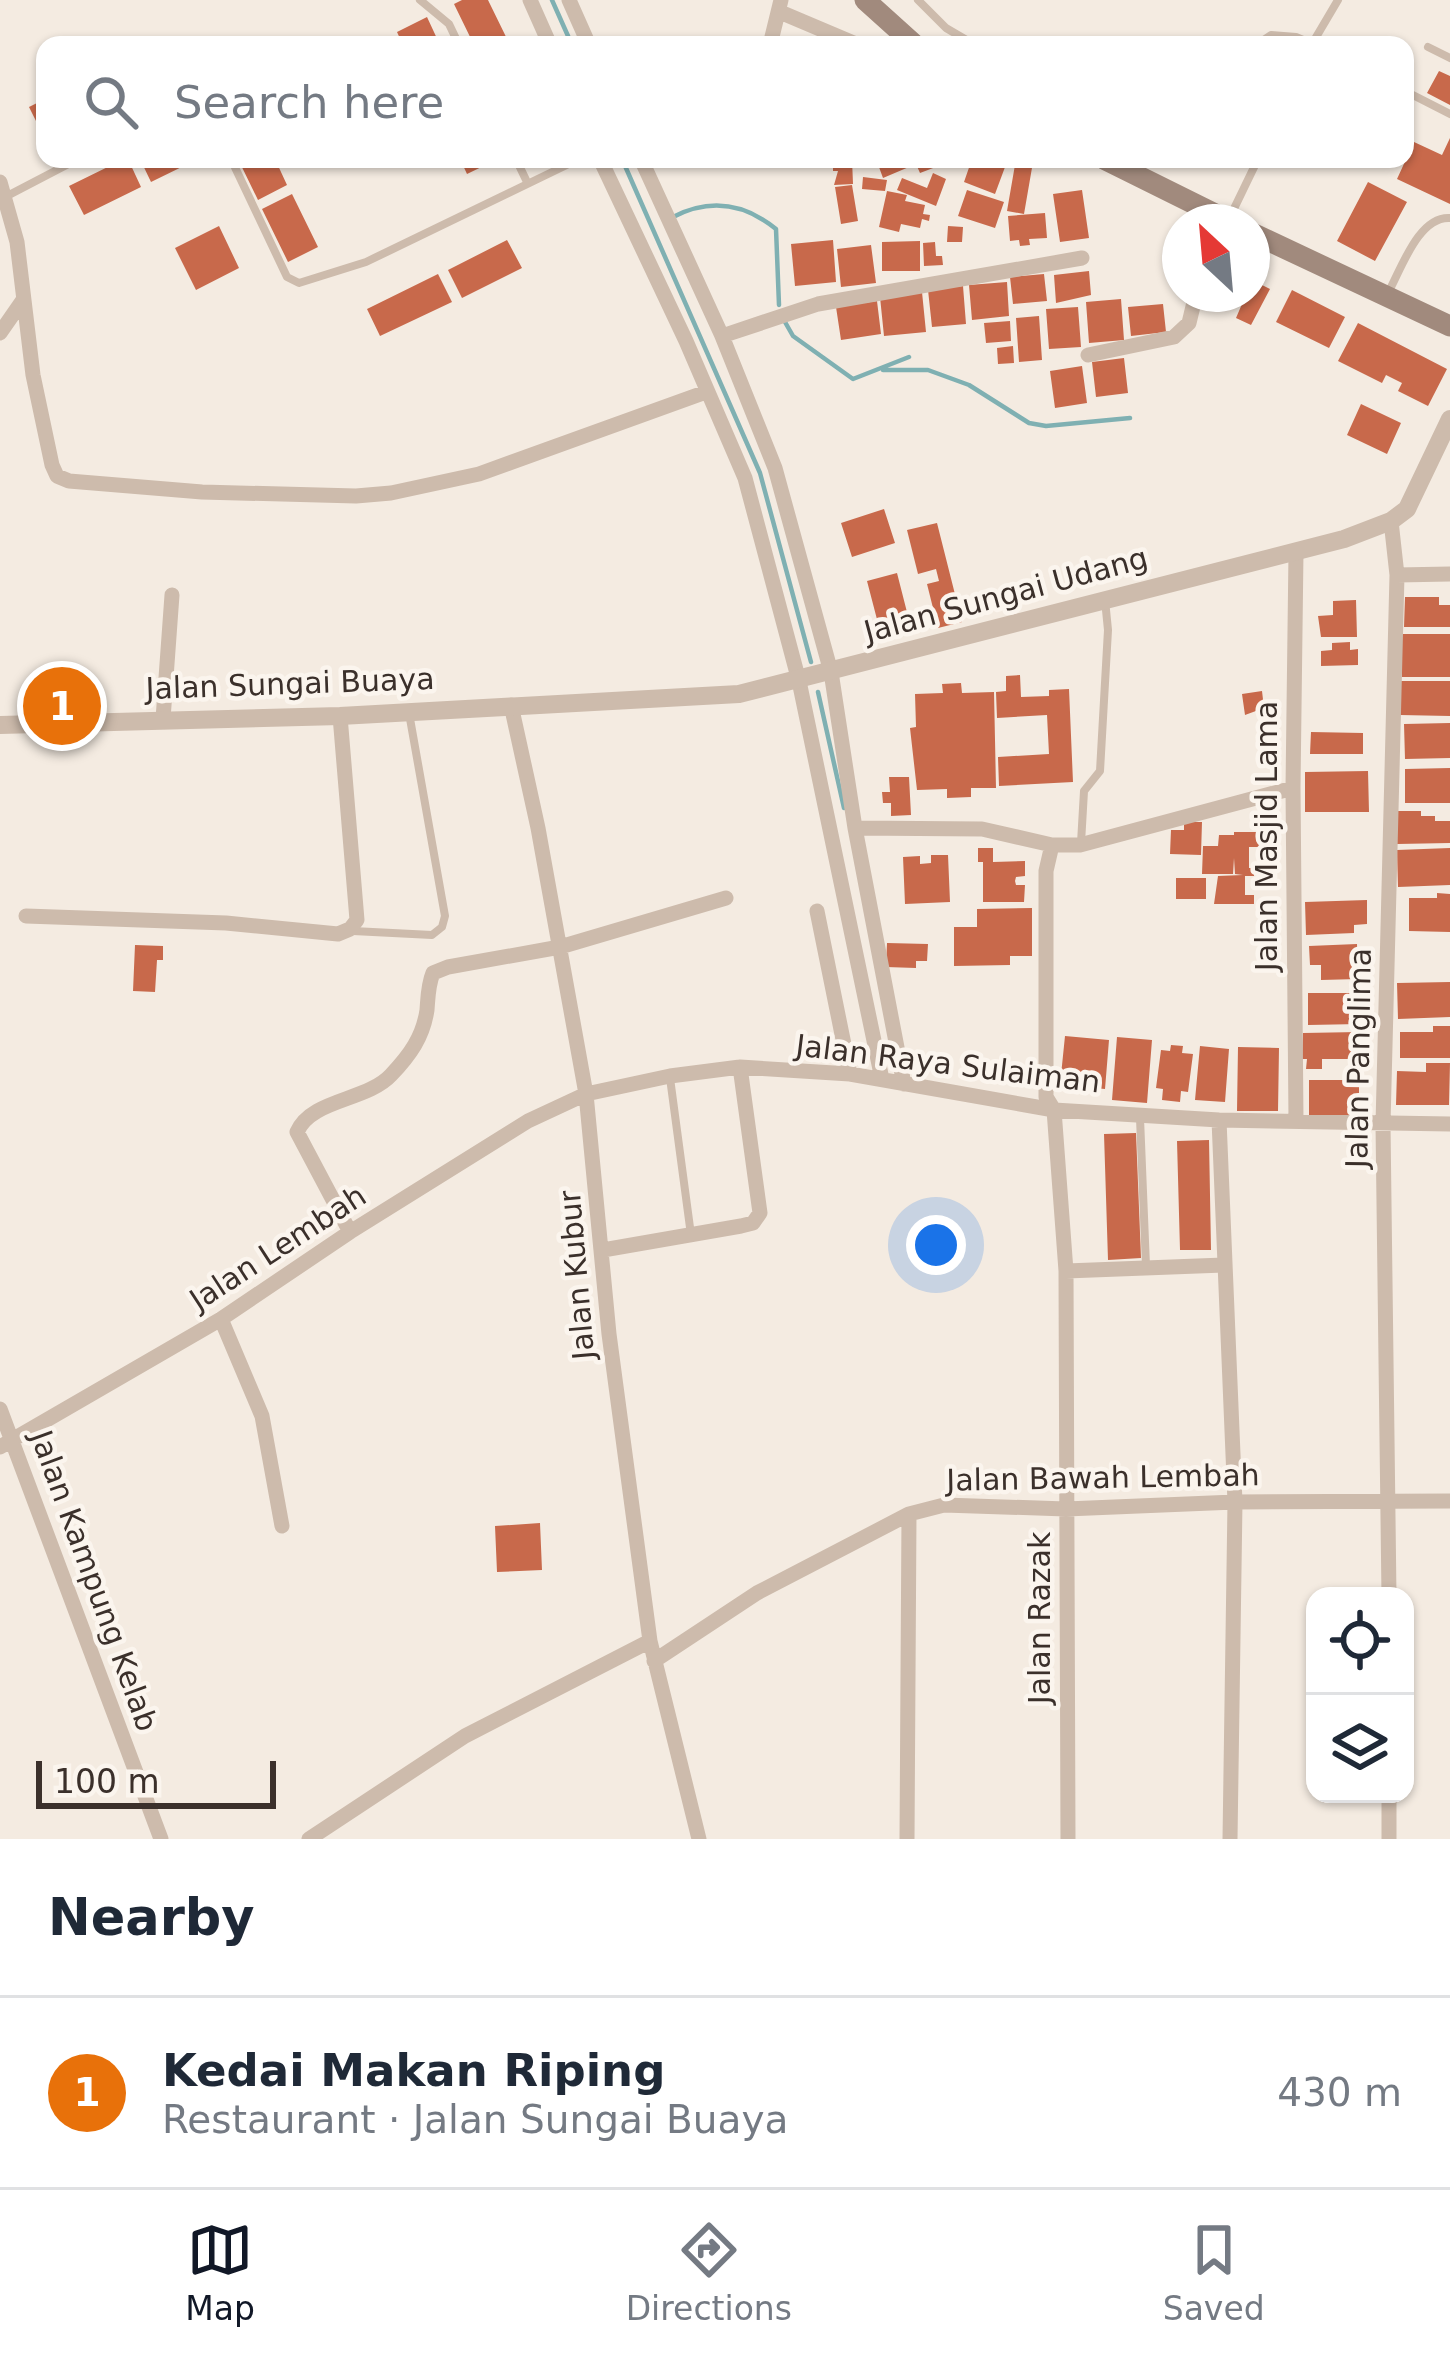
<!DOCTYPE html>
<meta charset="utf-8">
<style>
:root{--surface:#fff;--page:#f2f2f3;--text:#1f2937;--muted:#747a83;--line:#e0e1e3;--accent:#111827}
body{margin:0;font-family:"DejaVu Sans",sans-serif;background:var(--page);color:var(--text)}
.controls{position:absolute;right:36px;bottom:36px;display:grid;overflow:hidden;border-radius:24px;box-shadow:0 3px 9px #0004}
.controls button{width:108px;height:108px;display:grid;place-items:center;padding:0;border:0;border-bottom:3px solid var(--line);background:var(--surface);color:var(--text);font:60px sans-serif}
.compass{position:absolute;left:1162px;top:204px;width:108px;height:108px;border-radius:50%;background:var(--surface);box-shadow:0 3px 9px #0004;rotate:334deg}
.scale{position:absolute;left:36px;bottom:30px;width:240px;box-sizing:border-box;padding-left:12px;border:6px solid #3b302b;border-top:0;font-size:33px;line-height:42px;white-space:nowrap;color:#3b302b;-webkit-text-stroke:9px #fbf5ee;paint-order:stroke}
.you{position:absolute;left:936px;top:1245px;width:42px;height:42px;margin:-30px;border:9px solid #fff;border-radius:50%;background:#1a73e8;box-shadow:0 0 0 18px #1a73e833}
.badge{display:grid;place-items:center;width:78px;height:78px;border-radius:50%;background:var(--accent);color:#fff;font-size:39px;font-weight:700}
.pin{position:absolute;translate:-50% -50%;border:6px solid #fff;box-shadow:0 3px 12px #0006}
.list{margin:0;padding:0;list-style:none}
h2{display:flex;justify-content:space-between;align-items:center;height:156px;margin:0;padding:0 48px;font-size:51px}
h2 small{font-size:39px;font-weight:400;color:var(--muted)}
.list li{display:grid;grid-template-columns:78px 1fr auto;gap:36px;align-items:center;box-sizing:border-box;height:192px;padding:0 48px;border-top:3px solid var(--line)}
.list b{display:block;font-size:45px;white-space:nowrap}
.list p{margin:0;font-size:39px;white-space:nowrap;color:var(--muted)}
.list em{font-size:39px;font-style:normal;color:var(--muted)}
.icon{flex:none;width:66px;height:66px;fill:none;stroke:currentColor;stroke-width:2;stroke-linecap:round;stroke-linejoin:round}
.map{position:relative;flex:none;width:1450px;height:1839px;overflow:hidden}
.search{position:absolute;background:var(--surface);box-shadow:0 3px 9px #0004;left:36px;right:36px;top:36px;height:132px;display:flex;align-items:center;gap:30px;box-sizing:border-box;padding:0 42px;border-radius:24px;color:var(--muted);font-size:45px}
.sheet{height:348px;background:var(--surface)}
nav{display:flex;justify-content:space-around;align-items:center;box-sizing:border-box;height:168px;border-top:3px solid var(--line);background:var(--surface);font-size:33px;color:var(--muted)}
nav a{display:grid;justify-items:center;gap:6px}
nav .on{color:var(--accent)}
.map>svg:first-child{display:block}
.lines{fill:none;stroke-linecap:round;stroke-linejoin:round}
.stream{stroke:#7fb0b2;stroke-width:4.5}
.building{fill:#c8694b}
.service{stroke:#cdbbac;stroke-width:8}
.minor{stroke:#cdbbac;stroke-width:15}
.tertiary{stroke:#cdbbac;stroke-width:18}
.secondary{stroke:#a18a7d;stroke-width:21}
.labels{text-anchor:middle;stroke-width:9;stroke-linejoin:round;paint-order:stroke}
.street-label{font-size:30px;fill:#3b302b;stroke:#fbf5ee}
</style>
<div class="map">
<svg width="1450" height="1839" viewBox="0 0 1450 1839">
<rect width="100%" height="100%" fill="#f4ebe1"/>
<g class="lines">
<!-- stream -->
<path class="stream" d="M552,0L572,45
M622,159L760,473L811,662
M673,217C710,198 744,203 776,229L779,305
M785,322L793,336L853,379L909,357
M883,370H928L969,385L1029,423L1046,426L1130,418
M818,692L844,808"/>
</g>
<!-- building -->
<path class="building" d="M462,0H488L510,45H474L454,4Z
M427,17L440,45H403L397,32Z
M1439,71L1450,76V105L1427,93Z
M45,99V139L29,107Z
M1450,138V204L1397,179L1414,142L1442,155Z
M124,159H128L141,187L84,215L69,186Z
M140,159H198L151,182Z
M238,159H275L287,185L258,200Z
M460,159H498L467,174Z
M838,159H852L853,184L834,185L838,171H833V161Z
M876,159H939L941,165L920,173L916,164L883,178Z
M972,159H1008L995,194L964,182Z
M1016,159L1033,162L1024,214L1007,211Z
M933,173L946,179L936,206L897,190L902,178L927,188Z
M863,177L887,180L885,191L862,189Z
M1368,182L1407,202L1375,261L1337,241Z
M852,185L858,221L841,224L835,187Z
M967,190L1004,202L995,228L958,216Z
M1082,190L1089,238L1060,242L1053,194Z
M887,191L907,195L905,201L925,205L923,214L930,215L929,221L922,219L920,228L901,224L899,232L879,227Z
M292,194L318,247L288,262L262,209Z
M1045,213L1047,238L1029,239L1030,245L1020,246L1019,240L1010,241L1008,216Z
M219,226L239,268L196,290L175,248Z
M948,226L963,227L962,242H947Z
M507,240L522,268L462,298L448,270Z
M833,240L836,282L795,286L791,244Z
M920,241V271H882V242Z
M935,242L936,256H942L943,265L924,266L923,243Z
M871,245L876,283L841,287L837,249Z
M1089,271L1091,295L1056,303L1054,275Z
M438,274L452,302L380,336L367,309Z
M1044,274L1047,301L1013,304L1010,277Z
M1252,280L1270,289L1251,325L1236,318L1242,304L1221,294H1252Z
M1007,282L1009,316L972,320L969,285Z
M963,286L966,324L932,327L928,290Z
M1292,290L1345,317L1329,348L1276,322Z
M922,292L926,332L884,336L880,297Z
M1121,299L1124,340L1089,343L1086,302Z
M877,301L881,334L841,340L836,307Z
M1163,304L1166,332L1131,336L1128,307Z
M1078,307L1081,347L1049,349L1046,309Z
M1039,316L1042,360L1019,362L1016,318Z
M1010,321L1011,341L986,343L984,323Z
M1358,323L1447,369L1428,406L1398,391L1402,383L1386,375L1382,383L1338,361Z
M1013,346L1014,363L998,364L997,348Z
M1124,358L1128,393L1096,397L1092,362Z
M1082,366L1087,403L1055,408L1050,371Z
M1361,404L1401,423L1387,454L1347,435Z
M884,509L895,543L852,557L841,523Z
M937,523L962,622L938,628L927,584L939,581L936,569L918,574L907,530Z
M897,573L909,620L879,627L867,581Z
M1405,597H1439V605H1450V627H1404Z
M1356,600L1357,637H1321L1318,616L1333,615V601Z
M1402,634H1450V677H1402Z
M1350,642V650L1358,649V665L1321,666V651L1332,650V643Z
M1020,675L1021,697L1049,696V690L1069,689L1073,782L999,786L998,757L1049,754L1047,715L997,718L996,692L1006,691V676Z
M1401,681H1450V716L1400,715Z
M961,683L962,693L994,692L996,788H971V797L947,798V789L917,790L910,728L916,727L915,694L943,693L942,684Z
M1262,691L1264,708L1245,715L1242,694Z
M84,692V718L41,719V693Z
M1450,723V758L1405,759L1404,724Z
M1311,732L1363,733V754H1310Z
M1450,768V803H1405V769Z
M1368,771L1369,812H1305V772Z
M889,777H909L911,815L891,816V803H883L882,792H890Z
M1396,811H1421V816H1435V821H1450V843L1397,844Z
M1184,822H1202L1201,855L1170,854L1171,830H1184Z
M1234,832H1261V847H1249V868H1254V876H1245V895H1254V904H1214L1218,876L1243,875L1235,874L1234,858L1233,874H1202L1203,846H1218L1219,835H1234Z
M978,848H993V862L1025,861V876L1016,877L1015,881L1016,885H1025L1024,902H983V862H978Z
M1450,848V885L1398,887L1397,850Z
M931,855H948L950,902L905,904L903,857L920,856V864L931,863Z
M1176,878H1206V899H1176Z
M1437,893L1450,894V932L1409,931V898H1437Z
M1367,900V924L1354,925V933L1306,935L1305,902Z
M1032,908V956H1010V965L954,966V927H977V909Z
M887,943L928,944L927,961H916V968L886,967Z
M1357,944L1358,979L1321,980V965H1310L1309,946Z
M135,945L163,946V960H157L155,992L133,991Z
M1450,982V1017L1398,1019L1397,983Z
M1308,993H1359L1360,1024L1308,1025Z
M1433,1026H1450V1058H1400V1032H1433Z
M1359,1032V1059H1322V1069H1306L1307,1059H1302L1303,1033Z
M1065,1036L1109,1040L1105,1089L1060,1085Z
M1117,1037L1152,1040L1147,1103L1112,1100Z
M1171,1045L1183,1046L1182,1053L1193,1054L1188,1092L1181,1091L1180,1102L1162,1100L1163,1089L1156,1088L1161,1050L1170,1051Z
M1200,1046L1229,1049L1225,1102L1195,1100Z
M1238,1047L1279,1048L1278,1111H1237Z
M1426,1063H1450L1449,1105H1396L1397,1071L1426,1072Z
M1309,1080H1359V1117H1309Z
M1136,1133L1141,1258L1108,1260L1104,1134Z
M1209,1140L1211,1250H1180L1177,1141Z
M540,1523L542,1570L497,1572L495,1526Z"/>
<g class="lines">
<!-- service -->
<path class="service" d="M420,0L449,24L459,45
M918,0L946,28L975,45
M1312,44L1338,0
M1256,45L1271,35L1296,37L1315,45
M1428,47L1450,58
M1405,91L1450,114
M231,159L287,277L299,283L366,262L579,159
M516,159L527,182
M7,196L78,159
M1229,219L1258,159
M1389,291C1402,267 1419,216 1450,218
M1081,843L1084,791L1100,771L1108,630L1105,600
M353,931L432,935L442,927L445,916L409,713
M670,1078L691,1235
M1140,1118L1146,1266"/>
<!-- minor -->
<path class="minor" d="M530,0L550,45
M569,0L589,45
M780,12L858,45
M770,45L781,0
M600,159L686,341L745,478L799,681L882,1079
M641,159L722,336L775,468L831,672L855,828L904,1084
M0,182L17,242L33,375L52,465L57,476L69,481L202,492L356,496L391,493L479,474L706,392
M0,333L23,300
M722,336L818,304L1082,258
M1088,355L1174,337L1189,323L1196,294
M1397,575L1450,574
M511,705L538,828L586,1094L609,1334L650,1641L699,1839
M163,719L172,595
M855,828L982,829L1052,845H1080L1293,788
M1052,845L1046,871V1097L1054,1110L1066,1271L1068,1839
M817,911L850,1074
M26,916L226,923L338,934L350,929L357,920L340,716
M1219,1120L1235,1502L1230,1839
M1296,1120L1293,788L1296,552
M350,1232L297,1132C311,1099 367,1101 391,1075C410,1055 423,1037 427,1010C428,997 428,985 433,973L448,967L560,947L726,898
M603,1250L741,1226L753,1223L760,1213L740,1067
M1066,1271L1224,1265
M221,1319L262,1416L282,1526
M0,1409L161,1839
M0,1447L221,1319L350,1232L528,1121L586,1094L670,1076L740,1067L850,1074L1054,1110L1219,1120L1450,1124
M1389,1596L1383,1124L1397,575L1391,521
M654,1661L757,1593L909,1514L944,1505L1066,1509L1235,1502L1450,1501
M1389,1794V1839
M309,1839L465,1736L650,1641
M907,1839L909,1514"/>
<!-- tertiary -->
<path class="tertiary" d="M0,725L340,716L739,694L1344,539L1391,521L1407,509L1450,419"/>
<!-- secondary -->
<path class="secondary" d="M865,0L915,45
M1104,159L1231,222
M1252,233L1450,326"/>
</g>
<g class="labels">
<!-- street labels -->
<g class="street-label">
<text transform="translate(1006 595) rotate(-15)" y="10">Jalan Sungai Udang</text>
<text transform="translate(290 684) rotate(-2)" y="10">Jalan Sungai Buaya</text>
<text transform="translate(1267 836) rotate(-90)" y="10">Jalan Masjid Lama</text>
<text transform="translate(1359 1058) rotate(-89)" y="10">Jalan Panglima</text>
<text transform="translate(948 1064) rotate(7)" y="10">Jalan Raya Sulaiman</text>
<text transform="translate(278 1248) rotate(-33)" y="10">Jalan Lembah</text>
<text transform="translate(577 1275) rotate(-95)" y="10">Jalan Kubur</text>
<text transform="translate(1103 1478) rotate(-1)" y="10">Jalan Bawah Lembah</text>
<text transform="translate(94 1581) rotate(70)" y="10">Jalan Kampung Kelab</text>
<text transform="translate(1040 1618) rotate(-90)" y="10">Jalan Razak</text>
</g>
</g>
</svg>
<div class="controls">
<button><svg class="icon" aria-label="locate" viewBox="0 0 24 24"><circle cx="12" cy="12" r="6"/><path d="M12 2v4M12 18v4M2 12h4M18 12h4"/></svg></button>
<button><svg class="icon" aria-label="layers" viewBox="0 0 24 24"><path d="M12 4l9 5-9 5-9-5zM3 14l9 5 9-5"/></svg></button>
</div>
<svg class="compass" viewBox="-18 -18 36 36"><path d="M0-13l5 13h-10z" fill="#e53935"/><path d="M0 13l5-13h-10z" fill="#747a83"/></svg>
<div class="scale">100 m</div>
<div class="you"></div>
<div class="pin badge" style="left:62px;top:706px;background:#e8710a">1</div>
<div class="search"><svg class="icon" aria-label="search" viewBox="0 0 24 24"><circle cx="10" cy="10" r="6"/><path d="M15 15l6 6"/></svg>Search here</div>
</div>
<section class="sheet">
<h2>Nearby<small></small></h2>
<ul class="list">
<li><span class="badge" style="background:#e8710a">1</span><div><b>Kedai Makan Riping</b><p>Restaurant · Jalan Sungai Buaya</p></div><em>430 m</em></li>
</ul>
</section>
<nav>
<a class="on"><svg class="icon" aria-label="map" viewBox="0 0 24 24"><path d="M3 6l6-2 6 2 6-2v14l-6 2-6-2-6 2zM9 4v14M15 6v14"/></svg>Map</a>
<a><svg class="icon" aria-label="directions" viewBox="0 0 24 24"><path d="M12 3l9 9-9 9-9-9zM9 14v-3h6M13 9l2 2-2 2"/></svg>Directions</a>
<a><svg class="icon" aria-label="saved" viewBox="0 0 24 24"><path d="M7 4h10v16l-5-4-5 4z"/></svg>Saved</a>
</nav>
